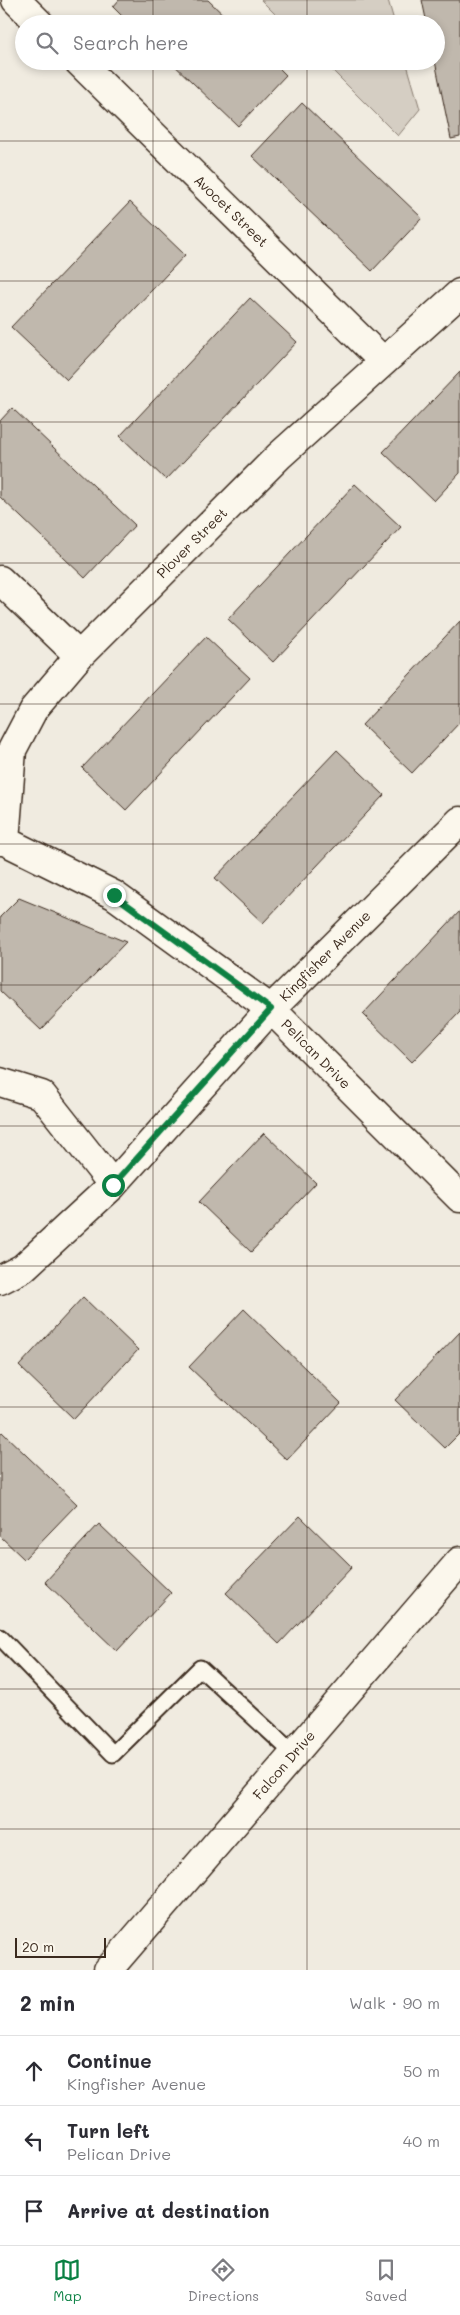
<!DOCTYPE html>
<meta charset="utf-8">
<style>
:root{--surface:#fff;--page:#f7f7f7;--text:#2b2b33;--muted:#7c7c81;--line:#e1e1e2;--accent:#0b8043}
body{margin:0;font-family:Mali,sans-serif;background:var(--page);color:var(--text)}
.scale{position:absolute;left:15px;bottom:12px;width:91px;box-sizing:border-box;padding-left:5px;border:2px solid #3b2a1e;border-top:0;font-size:14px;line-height:18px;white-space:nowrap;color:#3b2a1e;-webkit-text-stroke:4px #fbf7ec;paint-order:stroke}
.stop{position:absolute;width:15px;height:15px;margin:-11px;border:4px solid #0b8043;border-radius:50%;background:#fff}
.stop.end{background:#0b8043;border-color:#fff;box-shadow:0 1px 5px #0008}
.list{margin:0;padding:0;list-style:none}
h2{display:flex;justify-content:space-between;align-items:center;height:65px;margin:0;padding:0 20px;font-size:21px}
h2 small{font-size:16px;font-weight:400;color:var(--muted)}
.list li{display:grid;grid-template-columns:32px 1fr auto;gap:15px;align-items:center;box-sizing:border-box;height:70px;padding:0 20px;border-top:1px solid var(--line)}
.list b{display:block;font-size:19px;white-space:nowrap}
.list p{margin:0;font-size:16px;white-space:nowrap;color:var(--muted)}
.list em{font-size:16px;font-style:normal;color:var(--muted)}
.icon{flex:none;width:28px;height:28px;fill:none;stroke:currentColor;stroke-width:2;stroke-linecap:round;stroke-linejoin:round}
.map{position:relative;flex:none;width:460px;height:1970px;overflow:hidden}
.search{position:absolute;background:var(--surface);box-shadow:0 2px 8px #0003;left:15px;right:15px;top:15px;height:55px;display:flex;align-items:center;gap:12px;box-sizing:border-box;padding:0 18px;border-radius:28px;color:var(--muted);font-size:19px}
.sheet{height:275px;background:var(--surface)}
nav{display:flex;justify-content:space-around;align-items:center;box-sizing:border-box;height:70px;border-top:1px solid var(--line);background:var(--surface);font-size:14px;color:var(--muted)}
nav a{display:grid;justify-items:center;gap:2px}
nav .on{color:var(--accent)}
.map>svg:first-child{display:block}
.green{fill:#d5cec3;stroke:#887c70}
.building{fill:#c0b8ad;stroke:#3b2a1e}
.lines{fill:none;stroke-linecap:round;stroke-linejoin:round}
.lane-casing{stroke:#3b2a1e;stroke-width:19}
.street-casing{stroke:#3b2a1e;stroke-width:31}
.lane{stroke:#fbf7ec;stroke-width:15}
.street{stroke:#fbf7ec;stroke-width:28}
.route{stroke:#0b8043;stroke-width:6}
.grid{fill:none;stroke:#3b2a1e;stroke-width:1;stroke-opacity:0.55}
.labels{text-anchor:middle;stroke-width:4.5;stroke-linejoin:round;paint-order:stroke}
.street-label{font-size:14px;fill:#3b2a1e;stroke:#fbf7ec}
</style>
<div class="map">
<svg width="460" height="1970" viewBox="0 0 460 1970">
<rect width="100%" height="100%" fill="#f0ebe0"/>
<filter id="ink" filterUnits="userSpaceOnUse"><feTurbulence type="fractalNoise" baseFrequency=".02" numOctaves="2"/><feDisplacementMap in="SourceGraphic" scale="10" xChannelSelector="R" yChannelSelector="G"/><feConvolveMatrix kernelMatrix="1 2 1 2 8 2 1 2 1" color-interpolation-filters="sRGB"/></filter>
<g filter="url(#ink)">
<!-- green -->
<path class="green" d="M261,0H388L395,24H285Z
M323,61H406L420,109L398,136Z"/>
<!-- building -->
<path class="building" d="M119,0H208L233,24H130L113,7Z
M422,0H460V137L451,139L435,61L436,24H427Z
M170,61H272L286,75L238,126Z
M302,103L422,218L372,271L252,156Z
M130,202L185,255L67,380L11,327Z
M250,298L297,342L166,480L120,436Z
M460,372V473L434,501L383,452Z
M12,408L135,525L85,578L0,497V421Z
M355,484L401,527L273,662L228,619Z
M460,621V722L412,773L362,725Z
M206,637L250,678L126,810L82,768Z
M337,750L384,795L263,923L215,878Z
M19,898L126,942L41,1030L0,991V917Z
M460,911V1012L412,1062L363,1014Z
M264,1133L316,1183L251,1252L199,1202Z
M83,1297L138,1350L74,1419L19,1366Z
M244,1309L341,1403L287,1460L189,1367Z
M460,1332V1433L445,1448L395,1400Z
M2,1432L77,1504L24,1559L0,1536V1434Z
M300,1516L352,1567L279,1644L226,1593Z
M99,1524L171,1593L117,1651L45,1582Z"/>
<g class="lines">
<defs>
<path id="lane" d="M0,1637L113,1754L200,1668L294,1754"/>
<path id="street" d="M16,0L40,24
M78,61L383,361
M0,580L79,656
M0,841H5L114,895L271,1009L460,1198
M5,841L12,750L33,710L79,656L279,456L460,293
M0,1082L42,1095L113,1185
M0,1280L23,1268L113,1185L271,1009L460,821
M108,1970L460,1561"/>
</defs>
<!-- lane casing -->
<use href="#lane" class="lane-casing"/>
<!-- street casing -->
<use href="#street" class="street-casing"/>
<!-- lane -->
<use href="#lane" class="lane"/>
<!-- street -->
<use href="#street" class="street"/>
</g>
</g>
<g class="lines" filter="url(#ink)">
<!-- route -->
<path class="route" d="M113,1185L271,1009L114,895"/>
</g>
<!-- grid -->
<path class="grid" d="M153,0V24M307,0V24M153,61V1970M307,61V1970M0,141H460M0,281H460M0,422H460M0,563H460M0,704H460M0,844H460M0,985H460M0,1126H460M0,1266H460M0,1407H460M0,1548H460M0,1689H460M0,1829H460"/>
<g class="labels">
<!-- street labels -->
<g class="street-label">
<text transform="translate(231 211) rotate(44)" y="5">Avocet Street</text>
<text transform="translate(192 543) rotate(-45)" y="5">Plover Street</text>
<text transform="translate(325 956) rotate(-45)" y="5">Kingfisher Avenue</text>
<text transform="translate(316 1054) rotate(45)" y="5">Pelican Drive</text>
<text transform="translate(284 1765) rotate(-49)" y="5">Falcon Drive</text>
</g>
</g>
</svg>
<div class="scale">20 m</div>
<div class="stop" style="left:113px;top:1185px"></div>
<div class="stop end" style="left:114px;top:895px"></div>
<div class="search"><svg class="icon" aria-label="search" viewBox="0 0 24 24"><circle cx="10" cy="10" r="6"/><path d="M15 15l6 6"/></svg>Search here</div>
</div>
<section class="sheet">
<h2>2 min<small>Walk · 90 m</small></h2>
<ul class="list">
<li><svg class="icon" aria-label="ahead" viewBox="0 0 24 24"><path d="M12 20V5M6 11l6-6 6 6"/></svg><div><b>Continue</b><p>Kingfisher Avenue</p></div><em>50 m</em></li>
<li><svg class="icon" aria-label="left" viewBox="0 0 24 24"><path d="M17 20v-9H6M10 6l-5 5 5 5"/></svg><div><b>Turn left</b><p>Pelican Drive</p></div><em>40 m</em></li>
<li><svg class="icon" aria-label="arrive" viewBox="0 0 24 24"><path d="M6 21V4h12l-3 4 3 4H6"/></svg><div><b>Arrive at destination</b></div></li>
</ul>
</section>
<nav>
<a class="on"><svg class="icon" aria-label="map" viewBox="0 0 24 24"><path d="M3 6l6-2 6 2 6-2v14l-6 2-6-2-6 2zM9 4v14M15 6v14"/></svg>Map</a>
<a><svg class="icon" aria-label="directions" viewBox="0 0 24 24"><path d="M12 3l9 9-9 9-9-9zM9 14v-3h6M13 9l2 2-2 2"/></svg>Directions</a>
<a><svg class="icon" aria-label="saved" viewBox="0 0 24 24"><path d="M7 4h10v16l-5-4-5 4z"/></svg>Saved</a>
</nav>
